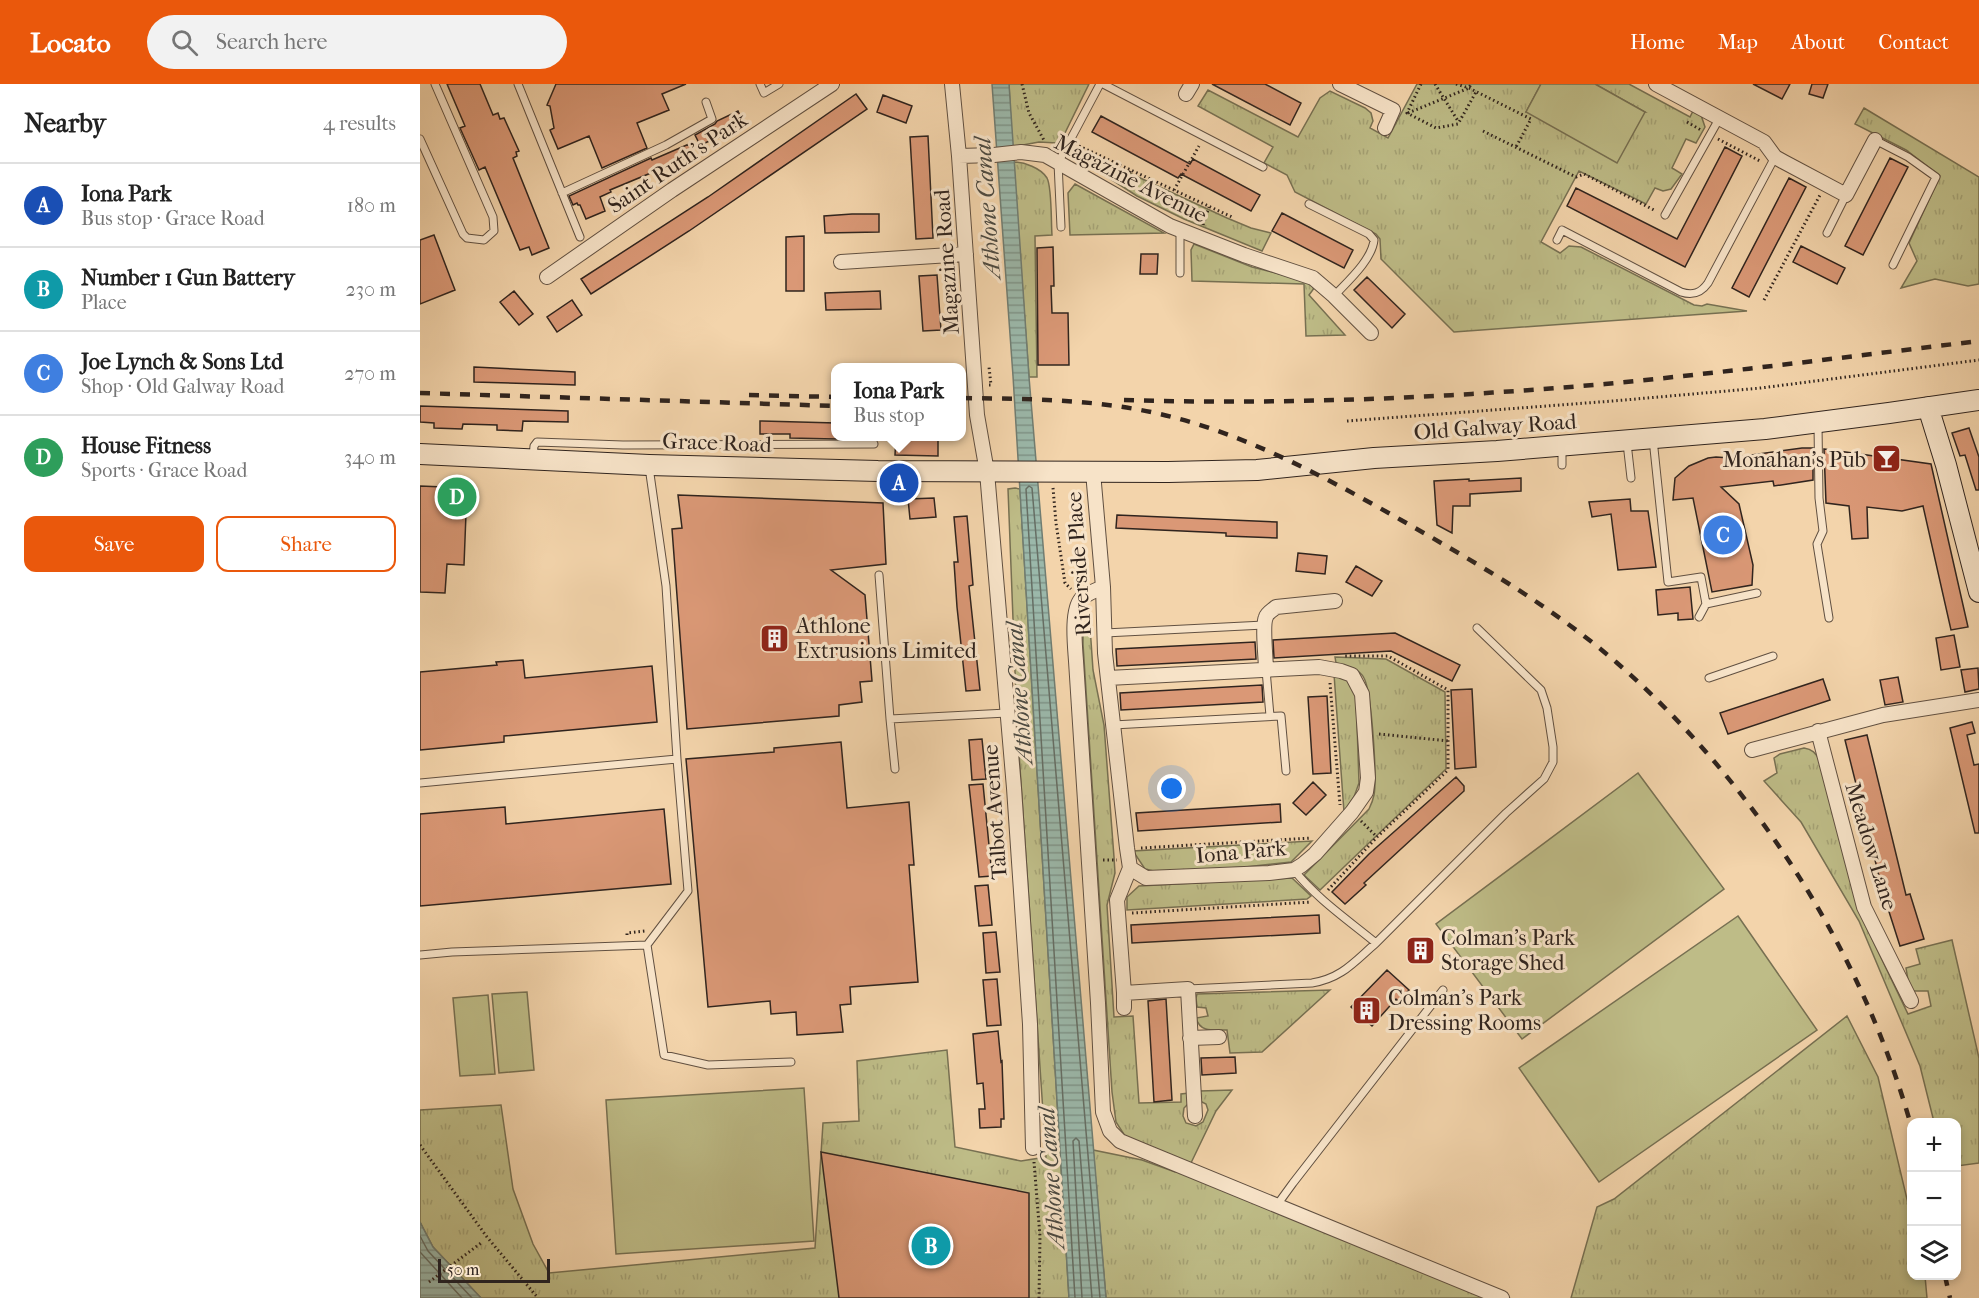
<!DOCTYPE html>
<meta charset="utf-8">
<style>
:root{--surface:#fff;--page:#f2f2f2;--text:#222;--muted:#767676;--line:#e0e0e0;--accent:#ea580c}
body{margin:0;font-family:"IM FELL French Canon",serif;background:var(--page);color:var(--text)}
.controls{position:absolute;right:18px;bottom:18px;display:grid;overflow:hidden;border-radius:12px;box-shadow:0 3px 9px #0003}
.controls button{width:54px;height:54px;display:grid;place-items:center;padding:0;border:0;border-bottom:2px solid var(--line);background:var(--surface);color:var(--text);font:30px sans-serif}
.scale{position:absolute;left:18px;bottom:15px;width:112px;box-sizing:border-box;padding-left:6px;border:3px solid #30241e;border-top:0;font-size:16px;line-height:21px;white-space:nowrap;color:#30241e;-webkit-text-stroke:4px #f7e3c8;paint-order:stroke}
.you{position:absolute;left:752px;top:705px;width:21px;height:21px;margin:-15px;border:4px solid #fff;border-radius:50%;background:#1a73e8;box-shadow:0 0 0 9px #1a73e833}
.badge{display:grid;place-items:center;width:39px;height:39px;border-radius:50%;background:var(--accent);color:#fff;font-size:20px;font-weight:700}
.pin{position:absolute;translate:-50% -50%;border:3px solid #fff;box-shadow:0 2px 6px #0006}
.popup{position:absolute;left:411px;top:279px;width:135px;height:78px;box-sizing:border-box;display:grid;place-content:center;border-radius:12px;background:var(--surface);filter:drop-shadow(0 2px 4px #0005);font-size:20px;white-space:nowrap;color:var(--muted)}
.popup b{font-size:22px;color:var(--text)}
.popup::after{content:'';position:absolute;left:50%;top:100%;margin-left:-12px;border:12px solid transparent;border-top-color:var(--surface)}
.list{margin:0;padding:0;list-style:none}
h2{display:flex;justify-content:space-between;align-items:center;height:78px;margin:0;padding:0 24px;font-size:26px}
h2 small{font-size:20px;font-weight:400;color:var(--muted)}
.list li{display:grid;grid-template-columns:39px 1fr auto;gap:18px;align-items:center;box-sizing:border-box;height:84px;padding:0 24px;border-top:2px solid var(--line)}
.list b{display:block;font-size:22px;white-space:nowrap}
.list p{margin:0;font-size:20px;white-space:nowrap;color:var(--muted)}
.list em{font-size:20px;font-style:normal;color:var(--muted)}
.actions{display:flex;gap:12px;padding:18px 24px}
.actions a{flex:1;padding:14px 0;border:2px solid var(--accent);border-radius:12px;text-align:center;font-size:21px;color:var(--accent)}
.actions .main{background:var(--accent);color:#fff}
.icon{flex:none;width:33px;height:33px;fill:none;stroke:currentColor;stroke-width:2;stroke-linecap:round;stroke-linejoin:round}
.map{position:relative;flex:none;width:1559px;height:1214px;overflow:hidden}
header{display:flex;align-items:center;gap:36px;box-sizing:border-box;height:84px;padding:0 30px;background:var(--accent);color:#fff}
header strong{font-size:28px}
nav{display:flex;gap:33px;margin-inline-start:auto;font-size:21px}
.search{width:420px;height:54px;background:var(--page);display:flex;align-items:center;gap:15px;box-sizing:border-box;padding:0 21px;border-radius:33px;color:var(--muted);font-size:22px}
main{display:flex}
aside{flex:1;background:var(--surface)}
.map>svg:first-child{display:block}
.grass{fill:url(#grass-tufts);stroke:#777052;stroke-width:1.5}
.garden{fill:#bebc87;stroke:#777052;stroke-width:1.5}
.water{fill:url(#water-rules);stroke:#707d72;stroke-width:1.5}
.lines{fill:none;stroke-linecap:round;stroke-linejoin:round}
.shore{stroke:#666e64;stroke-width:1.5}
.building{fill:#da9876;stroke:#30241e;stroke-width:1.5}
.service-casing{stroke:#615041;stroke-width:9}
.minor-casing{stroke:#615041;stroke-width:16}
.secondary-casing{stroke:#30241e;stroke-width:22}
.path{stroke:#30241e;stroke-width:3;stroke-dasharray:1.5 3;stroke-linecap:butt}
.service{stroke:#f7e3c8;stroke-width:7}
.minor{stroke:#f7e3c8;stroke-width:14}
.secondary{stroke:#f7e3c8;stroke-width:20}
.rail{stroke:#30241e;stroke-width:4.5;stroke-dasharray:10 10;stroke-linecap:butt}
.labels{text-anchor:middle;stroke-width:6;stroke-linejoin:round;paint-order:stroke}
.street-label{font-size:22px;fill:#30241e;stroke:#f7e3c8}
.poi-label{font-size:22px;fill:#30241e;stroke:#f7e3c8;text-anchor:start}
.water-label{font-size:24px;font-style:italic;fill:#4b4941;stroke:#f7e3c8}
</style>
<header>
<strong>Locato</strong>
<div class="search"><svg class="icon" aria-label="search" viewBox="0 0 24 24"><circle cx="10" cy="10" r="6"/><path d="M15 15l6 6"/></svg>Search here</div>
<nav><a>Home</a><a>Map</a><a>About</a><a>Contact</a></nav>
</header>
<main>
<aside>
<h2>Nearby<small>4 results</small></h2>
<ul class="list">
<li><span class="badge" style="background:#1a4fb4">A</span><div><b>Iona Park</b><p>Bus stop · Grace Road</p></div><em>180 m</em></li>
<li><span class="badge" style="background:#0f9aa8">B</span><div><b>Number 1 Gun Battery</b><p>Place</p></div><em>230 m</em></li>
<li><span class="badge" style="background:#3f7fe0">C</span><div><b>Joe Lynch &amp; Sons Ltd</b><p>Shop · Old Galway Road</p></div><em>270 m</em></li>
<li><span class="badge" style="background:#2e9e5b">D</span><div><b>House Fitness</b><p>Sports · Grace Road</p></div><em>340 m</em></li>
</ul>
<div class="actions"><a class="main">Save</a><a>Share</a></div>
</aside>
<div class="map">
<svg width="1559" height="1214" viewBox="0 0 1559 1214">
<defs>
<pattern id="grass-tufts" width="24" height="20" patternUnits="userSpaceOnUse" patternTransform="scale(1.5)"><rect width="24" height="20" fill="#bebc87"/><path d="M3 7l-1-3M5 7V3M7 7l1-3M15 17l-1-3M17 17v-4M19 17l1-3" fill="none" stroke="#a4a174"/></pattern>
<pattern id="water-rules" width="6" height="5" patternUnits="userSpaceOnUse" patternTransform="scale(1.5)"><rect width="6" height="5" fill="#9bb8aa"/><path d="M0 2.5h6" fill="none" stroke="#7f958a"/></pattern>
</defs>
<rect width="100%" height="100%" fill="#f3d4ab"/>
<filter id="stains"><feTurbulence type="fractalNoise" baseFrequency=".00333" numOctaves="4"/><feColorMatrix values="0 0 0 0 .2 0 0 0 0 .09 0 0 0 0 .02 0 0 0 .5 -.17"/></filter>
<radialGradient id="worn" r=".72"><stop offset=".6" stop-color="#630" stop-opacity="0"/><stop offset="1" stop-color="#630" stop-opacity=".3"/></radialGradient>
<!-- grass -->
<path class="grass" d="M589,0H669L642,55L637,59L619,58L592,63Z
M997,0H1121L1106,28H1225L1175,0H1209L1270,33L1273,27L1281,31L1285,43L1276,59L1266,55L1252,84L1262,90L1251,105L1243,107L1235,104L1226,120L1159,87L1121,158L1140,169L1149,162L1161,163L1274,221L1282,222L1287,220L1327,227L1034,248L961,175L960,155L956,150L875,108L867,91L844,79L853,63L778,22L788,6L878,53L900,14L910,7L945,24L951,29L953,37L950,44L968,54Z
M1444,24L1559,93V200L1548,202L1515,195L1481,204L1497,177L1489,159L1520,92L1486,66L1435,40Z
M653,63L807,134L831,144L851,149L842,167L764,135L717,112L650,69Z
M593,78C604,78 621,84 627,94C632,103 631,139 632,151L615,152L617,293H609Z
M655,100L744,149L650,151L648,109Z
M774,160L832,183L887,197L895,203L889,211L925,251L886,252L884,200L772,197L771,166Z
M595,404L600,405L649,1214H61L13,1163L0,1138V1026L81,1021L93,1105L113,1160L129,1189L395,1164L403,1039L439,1037L437,977L527,966L535,1063L601,1077L626,1073L597,639L588,405Z
M669,528L673,586L684,641L694,773L695,789L687,821L694,933L713,932L719,1019L761,1018V1010L769,1009V1019L764,1024L763,1032L766,1039L776,1042L783,1038L788,1026L786,1020L780,1017V1007L812,1006L796,1027L770,1081L1090,1214H686L673,1066L722,1076L755,1088L769,1081L705,1052L696,1038L692,1008L663,560V547Z
M915,573L966,575L1025,608L1026,685L900,806L884,791L949,725C951,721 953,716 954,711C957,694 952,609 944,594C939,584 926,582 916,579Z
M914,590L927,596L936,609L939,699L934,713L924,728Z
M1384,664C1392,665 1396,669 1400,677L1442,834L1488,930L1511,922L1508,907H1493L1489,902L1486,884L1500,880L1496,865L1532,856L1559,974V1079L1537,1082L1536,1038H1514L1500,982L1439,837L1381,738L1344,697L1357,689L1354,674L1360,670Z
M892,757L871,778L825,783L738,788L725,785L713,767Z
M872,794L891,812L887,815L707,826V813L719,802Z
M910,906L842,968L810,969L807,946C794,946 780,949 776,934L788,932L786,924L777,923L776,914L777,910Z
M1427,932L1458,993L1491,1132L1492,1192H1505L1507,1214H1151L1177,1123L1194,1115Z"/>
<!-- garden -->
<path class="garden" d="M1121,0H1175L1225,28L1197,79L1106,28Z
M1218,689L1304,805L1102,955L1016,840Z
M1318,832L1397,946L1179,1098L1099,984Z
M107,908L114,986L79,989L72,910Z
M68,911L75,990L40,992L33,914Z
M384,1004L394,1157L196,1170L186,1016Z"/>
<!-- water -->
<path class="water" d="M572,0H589L609,293L686,1214H649L593,292Z
M0,1138L13,1163L61,1214H0Z"/>
<g class="lines">
<!-- shore -->
<path class="shore" d="M0,1152L8,1167L52,1214
M0,1168L42,1214
M655,1214L606,405L609,402L612,404L680,1214
M662,1214L653,1057L656,1054L659,1057L672,1214"/>
</g>
<!-- building -->
<path class="building" d="M27,0H60L73,31L78,29L80,35L84,34L99,67L96,68L97,72L93,74L129,164L112,171L109,163L100,166L65,83L59,86L40,44L45,42Z
M136,0H266L242,10L249,26L217,39L227,64L182,84L169,52L138,65L130,46L134,44L130,22L127,21Z
M792,0H845L881,19L870,41Z
M1333,0H1370L1362,15Z
M1392,0H1408L1403,14L1389,10Z
M436,10L447,25L269,147L171,210L161,195L288,113Z
M463,11L492,22L486,39L457,28Z
M318,27L323,38L310,46L311,48L280,61L275,51L295,40L297,37Z
M681,32L770,80L773,75L840,111L831,127L761,90L758,94L672,48Z
M508,52L513,154L496,155L490,53Z
M269,60L274,71L190,106L191,108L180,113L185,127L166,135L160,121H158L157,119L153,121L149,112L231,74L232,76Z
M1305,63L1322,72L1265,183L1147,122L1156,104L1257,155Z
M1470,74L1488,83L1443,171L1425,162Z
M1369,94L1386,103L1329,213L1312,204Z
M862,129L933,166L924,184L852,147Z
M432,130H459V148L405,149L404,132Z
M14,151L35,206L0,220V156Z
M384,152V207H366V153Z
M1381,162L1425,184L1417,200L1373,178Z
M633,163L634,202H631L632,229H648L649,281H618L617,164Z
M721,170H738L737,190H720Z
M517,191L521,246L503,247L499,192Z
M947,193L985,230L972,244L934,206Z
M94,207L113,230L99,241L80,218Z
M460,207L461,225L406,226L405,209Z
M152,216L162,231L137,248L127,233Z
M54,283L155,288V301L54,298Z
M0,322L148,327V338L103,337L102,347L77,346V341L43,340L42,345L14,344V339L0,338Z
M340,337L416,339V355L370,354V350H340Z
M1549,344L1559,373V406H1556L1545,371L1540,372L1532,349Z
M476,352H518V372L475,371Z
M1382,364H1393V396L1354,402L1353,397L1301,403L1319,420L1333,481L1332,501L1292,508L1273,414L1253,416L1255,394L1269,382L1288,374L1296,373L1310,374Z
M1404,365L1511,380L1548,543L1531,546L1503,422L1482,427L1447,423L1448,454L1432,455L1429,422L1406,419Z
M1101,394V407L1050,410V422H1033L1032,449L1017,441L1014,397L1049,395V397Z
M0,402L47,404L44,481L27,480L25,509L0,508Z
M258,411L463,419L466,480L411,486L445,511L452,597L440,598L442,618L419,621V632L267,645L252,445L262,444Z
M514,414L516,433L490,435L488,415Z
M1210,415L1211,427H1228L1236,483L1198,486L1191,430L1172,433L1169,418Z
M697,431L857,438V454L806,452V449L696,444Z
M547,432L553,501L549,502L560,606L546,607L537,523L534,478H538L534,433Z
M878,469L907,472L905,490L876,487Z
M936,482L962,497L952,512L926,498Z
M1270,503L1273,535L1258,536V529L1238,531L1236,506Z
M975,549L1040,581L1032,597L971,567L854,574L853,556Z
M1534,551L1540,583L1521,586L1516,554Z
M835,558L836,575L697,582L696,565Z
M103,576L105,594L232,582L237,638L84,652V658L0,666V588L77,581L76,578Z
M1558,584L1559,605L1545,608L1541,586Z
M1478,593L1483,618L1465,621L1460,596Z
M1403,595L1410,616L1308,650L1300,629Z
M842,601L843,618L701,626L700,609Z
M1052,605L1056,683L1035,685L1031,606Z
M907,612L911,689L893,690L888,613Z
M1552,638L1555,649L1547,651L1554,681L1559,680V749H1555L1530,644Z
M1447,651L1486,811L1490,810L1504,855L1480,862L1464,812L1425,656Z
M562,655L566,695L552,696L549,656Z
M421,658L427,724L489,718L494,781H489L498,898L430,903L431,920L420,921L423,948L377,951L376,928L351,930L350,917L288,923L266,675L354,668V664Z
M1036,693L1044,702V707L944,799L946,801L925,820L912,808L949,770Z
M893,698L906,711L886,731L873,719Z
M563,700L572,792L559,793L549,701Z
M860,720L861,738L718,747L716,729Z
M85,723L86,740L244,725L251,800L0,822V730Z
M568,801L572,841L559,842L555,802Z
M899,831L900,849L712,859L711,841Z
M576,848L580,888L566,889L563,849Z
M998,854L1011,866L1001,878L988,866Z
M967,886L989,906L978,917L976,915L952,942L931,923Z
M577,895L581,941L567,942L563,896Z
M746,915L752,1016L734,1018L728,917Z
M578,947L581,978L582,977L584,1035H581V1043L560,1044L559,1025H565L563,999L557,1000L553,950Z
M815,973L816,989L782,991L781,974Z
M401,1068L609,1109V1214H419Z"/>
<g class="lines">
<defs>
<path id="service" d="M98,0L160,153
M340,0L344,9L359,0
M683,0L843,83
M0,55L43,150L47,154L64,156L74,147L73,133L15,0
M1455,56L1488,73L1516,93L1473,181
M142,109L246,61L292,35L286,18
M889,120L949,150L954,156C952,176 927,198 914,212
M1245,131L1299,35
M641,143L638,79L680,0
M1407,149L1426,111
M1137,156L1142,146L1261,208C1273,212 1281,209 1288,199L1355,73
M760,189V146
M1398,341L1399,414L1403,447L1397,460L1409,534
M1233,355L1248,498L1281,493L1286,520L1279,533
M1207,359L1211,394
M1142,364V381
M113,373L114,362L117,358L203,361L454,360
M229,383L246,502L257,675L268,807L227,861L244,971L288,981L371,978
M459,491L470,635L587,629
M1286,520L1337,509
M685,549L844,541
M846,586L850,632
M1289,594L1353,572
M470,635L475,685
M693,641L861,632L866,687
M0,699L257,675
M874,786C896,814 928,836 956,859L1086,729L1124,695L1133,678V663L1127,624L1121,606L1057,544
M0,871L32,868L227,861
M768,905L892,899C922,894 934,878 956,859
M857,1121L873,1099L1023,906"/>
<path id="minor" d="M532,0L539,72L557,331L567,388L594,704L610,940L613,1064
M920,0L973,26L965,44
M1236,0L1344,58L1355,73L1364,78L1426,111L1455,56
M766,10L772,0
M539,72L574,71L601,68L625,71L750,142L824,171L893,194L914,212L951,249
M421,178L546,170
M127,193L252,106L412,0
M673,388L683,503L685,569L707,764L710,784L726,794L849,789L874,786L882,781L895,770L932,728L946,708L948,694L942,610L932,591L921,587L899,583L688,594
M683,503C676,506 666,510 661,515C651,527 655,562 656,577L678,919L683,1028L690,1047L700,1057L724,1067L1082,1214
M846,586C846,575 842,541 846,533C847,529 853,526 856,523L915,517
M1398,647L1444,823L1491,917
M1332,666L1463,631L1559,616
M710,784L697,816L704,909L768,905L775,1032
M704,909V924
M770,954L799,953"/>
<path id="secondary" d="M1508,323L1526,381L1559,508
M0,370L229,381L458,387L748,388L837,386L954,374L1077,367L1345,345L1469,329L1559,316"/>
</defs>
<!-- service casing -->
<use href="#service" class="service-casing"/>
<!-- minor casing -->
<use href="#minor" class="minor-casing"/>
<!-- secondary casing -->
<use href="#secondary" class="secondary-casing"/>
<!-- path -->
<path class="path" d="M602,0L609,29L625,58
M1001,0L987,29L1016,44L1038,40L1056,8
M1015,0L1038,37
M1036,0L1049,4L1111,35L1096,63
M988,29L1049,4L1051,0
M1267,38L1281,46
M1063,47L1156,93L1164,90L1236,127
M1298,55L1340,77
M659,62L812,133
M703,100L711,86
M754,106L779,62
M783,141L789,123
M1344,216L1400,111
M569,301H571L569,283
M927,337L1193,317L1341,304L1559,276
M633,404L636,439L645,499L651,505
M910,599L920,721
M959,650L1029,657
M941,737L957,753
M721,764L891,754
M683,776H697
M908,806L957,753L1028,686V606L968,572H924
M712,829L891,818
M207,851V849L225,847
M0,1061L67,1153L118,1214
M614,1078L620,1152L619,1214
M9,1198L61,1159"/>
<!-- service -->
<use href="#service" class="service"/>
<!-- minor -->
<use href="#minor" class="minor"/>
<!-- secondary -->
<use href="#secondary" class="secondary"/>
<!-- rail -->
<path class="rail" d="M0,309L416,322
M329,311L416,313
M542,314C609,315 675,315 740,330C826,350 905,393 981,436C1055,478 1131,522 1196,578C1334,698 1443,868 1492,1045
M704,316C864,321 1025,314 1185,300C1310,288 1434,272 1559,257
M1525,1192L1530,1214"/>
</g>
<!-- icons -->
<defs>
<symbol id="bar-square" viewBox="-11 -11 22 22"><rect x="-9" y="-9" width="18" height="18" rx="4" fill="#8f2418" stroke="#f7e3c8"/><path d="M-6-5H6L.8 .8V4.5H3.5V6h-7V4.5H-.8V.8Z" fill="#fff"/></symbol>
<symbol id="building-square" viewBox="-11 -11 22 22"><rect x="-9" y="-9" width="18" height="18" rx="4" fill="#8f2418" stroke="#f7e3c8"/><path d="M-4-6H4V6H1V3H-1V6H-4ZM-2.5-4.3h1.7v1.8h-1.7ZM.8-4.3h1.7v1.8H.8ZM-2.5-1h1.7V.8h-1.7ZM.8-1h1.7V.8H.8Z" fill="#fff"/></symbol>
</defs>
<g fill-rule="evenodd">
<use href="#bar-square" x="1450" y="358" width="33" height="33"/>
<use href="#building-square" x="338" y="538" width="33" height="33"/>
<use href="#building-square" x="984" y="850" width="33" height="33"/>
<use href="#building-square" x="930" y="910" width="33" height="33"/>
</g>
<g class="labels">
<!-- street labels -->
<g class="street-label">
<text transform="translate(257 78) rotate(-34)" y="8">Saint Ruth's Park</text>
<text transform="translate(711 94) rotate(27)" y="8">Magazine Avenue</text>
<text transform="translate(526 178) rotate(-94)" y="8">Magazine Road</text>
<text transform="translate(1075 342) rotate(-4)" y="8">Old Galway Road</text>
<text transform="translate(297 358) rotate(2)" y="8">Grace Road</text>
<text transform="translate(658 480) rotate(-94)" y="8">Riverside Place</text>
<text transform="translate(574 728) rotate(-94)" y="8">Talbot Avenue</text>
<text transform="translate(1452 762) rotate(73)" y="8">Meadow Lane</text>
<text transform="translate(821 767) rotate(-5)" y="8">Iona Park</text>
</g>
<!-- poi labels -->
<g class="poi-label">
<text x="1446" y="383" text-anchor="end">Monahan's Pub</text>
<text x="376" y="549">Athlone<tspan x="376" dy="25">Extrusions Limited</tspan></text>
<text x="1021" y="861">Colman's Park<tspan x="1021" dy="25">Storage Shed</tspan></text>
<text x="968" y="921">Colman's Park<tspan x="968" dy="25">Dressing Rooms</tspan></text>
</g>
<!-- water labels -->
<g class="water-label">
<text transform="translate(567 124) rotate(-94)" y="8">Athlone Canal</text>
<text transform="translate(599 609) rotate(-94)" y="8">Athlone Canal</text>
<text transform="translate(631 1094) rotate(-94)" y="8">Athlone Canal</text>
</g>
</g>
<rect width="100%" height="100%" filter="url(#stains)"/>
<rect width="100%" height="100%" fill="url(#worn)"/>
</svg>
<div class="controls">
<button>+</button>
<button>−</button>
<button><svg class="icon" aria-label="layers" viewBox="0 0 24 24"><path d="M12 4l9 5-9 5-9-5zM3 14l9 5 9-5"/></svg></button>
</div>
<div class="scale">50 m</div>
<div class="you"></div>
<div class="pin badge" style="left:479px;top:399px;background:#1a4fb4">A</div>
<div class="popup"><b>Iona Park</b>Bus stop</div>
<div class="pin badge" style="left:511px;top:1162px;background:#0f9aa8">B</div>
<div class="pin badge" style="left:1303px;top:451px;background:#3f7fe0">C</div>
<div class="pin badge" style="left:37px;top:413px;background:#2e9e5b">D</div>
</div>
</main>
